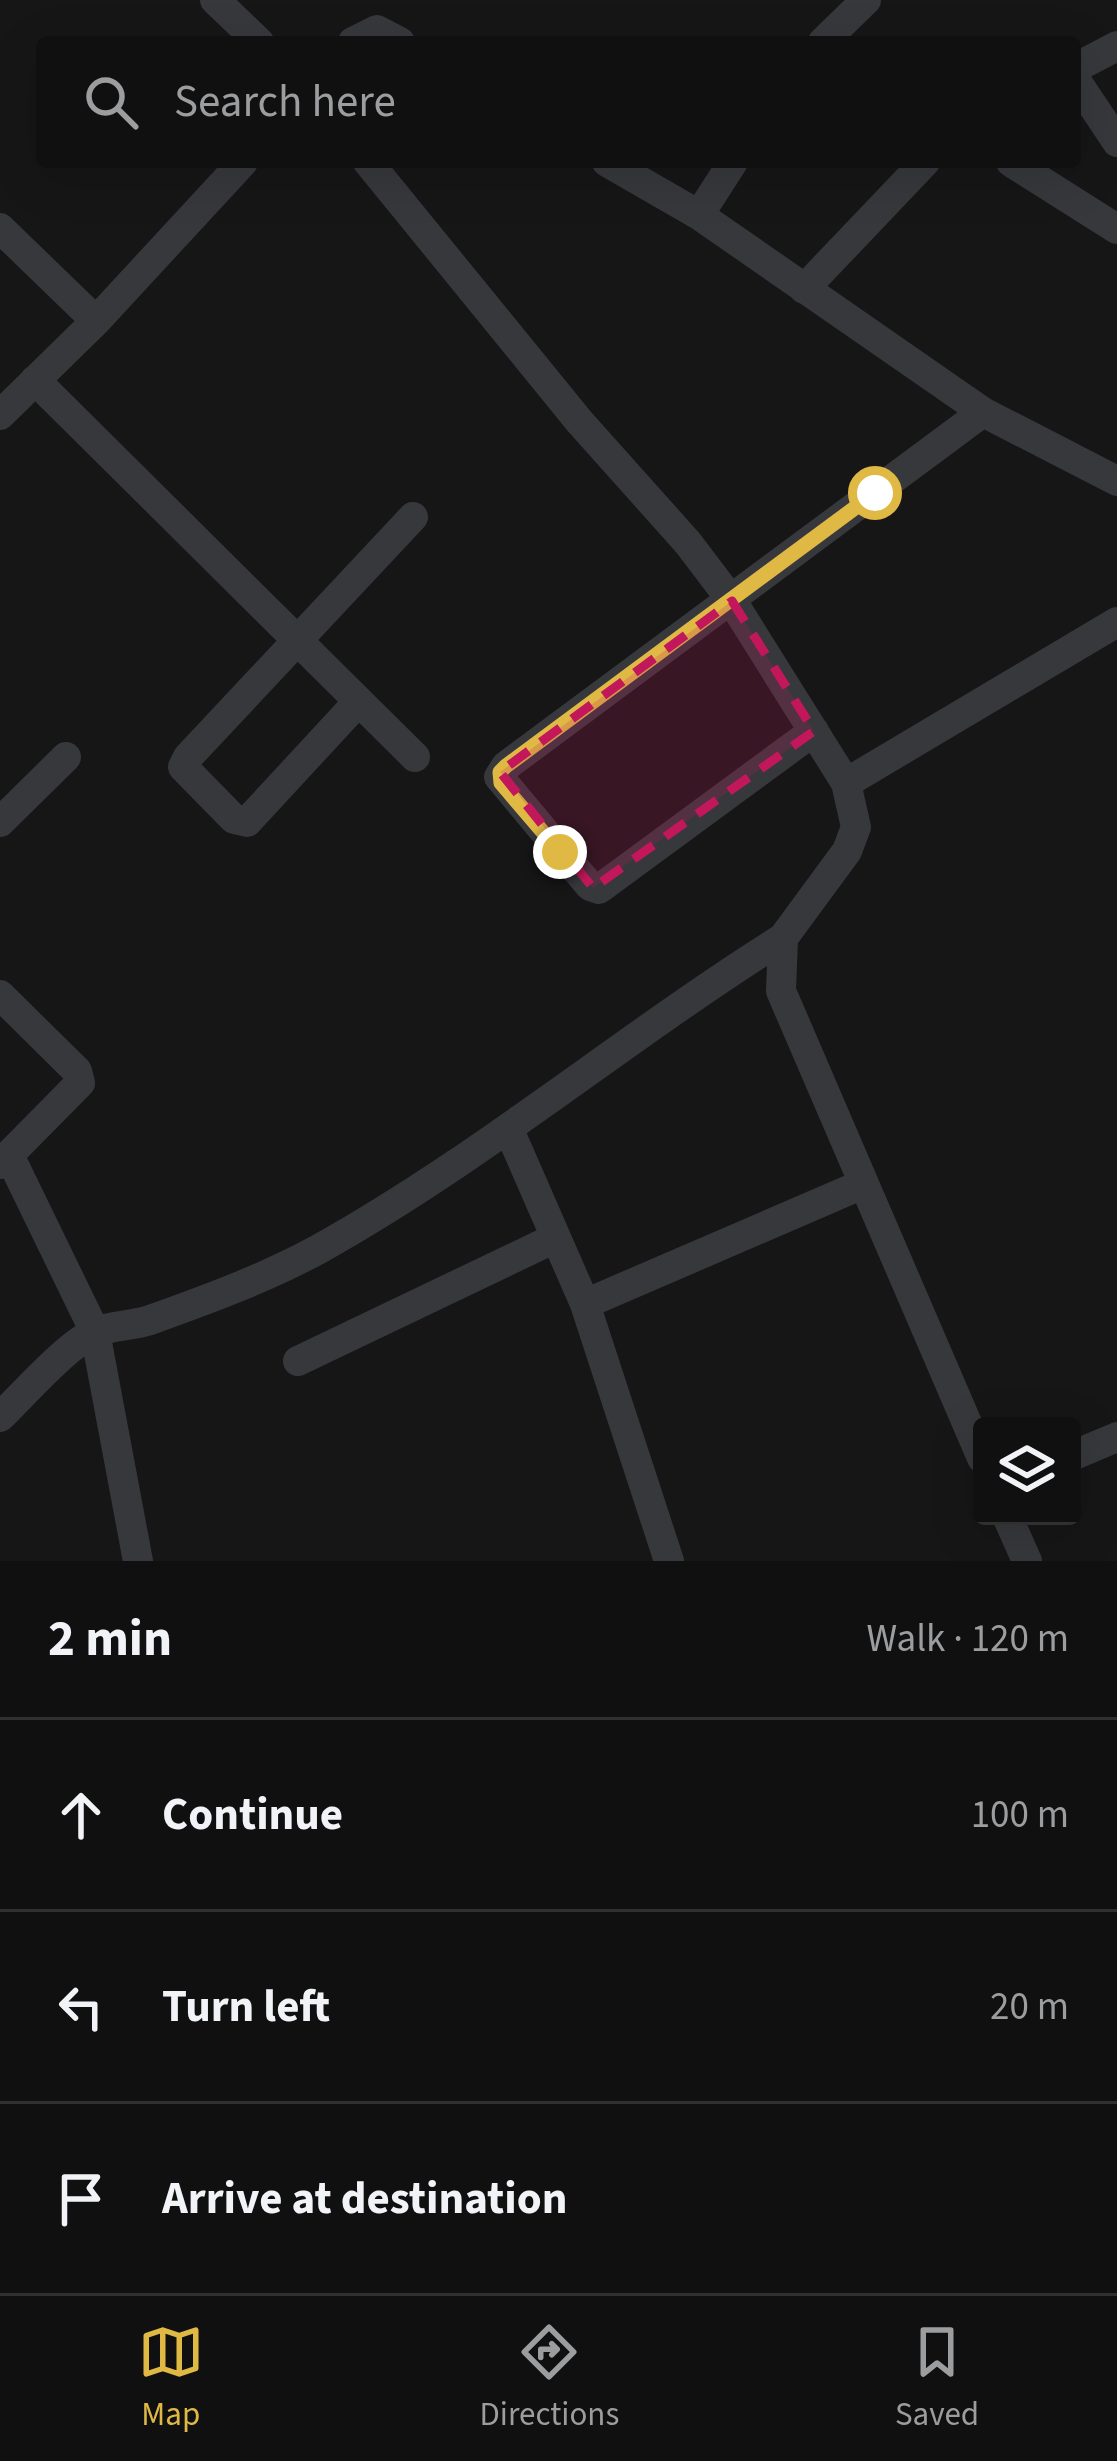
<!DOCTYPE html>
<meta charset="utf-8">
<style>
:root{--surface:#101011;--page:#1e1e1f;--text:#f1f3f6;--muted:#9c9d9f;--line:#303031;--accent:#e0b945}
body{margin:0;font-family:"Source Sans 3",sans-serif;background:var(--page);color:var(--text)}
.controls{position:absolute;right:36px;bottom:36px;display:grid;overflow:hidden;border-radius:12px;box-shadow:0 12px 48px #0002}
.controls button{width:108px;height:108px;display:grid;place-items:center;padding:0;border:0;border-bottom:3px solid var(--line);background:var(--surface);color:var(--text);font:60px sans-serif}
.stop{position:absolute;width:36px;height:36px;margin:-27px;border:9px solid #e0b945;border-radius:50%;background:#fff}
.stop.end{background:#e0b945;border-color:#fff;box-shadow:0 3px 12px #0008}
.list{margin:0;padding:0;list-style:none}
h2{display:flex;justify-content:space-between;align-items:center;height:156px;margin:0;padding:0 48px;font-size:51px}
h2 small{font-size:39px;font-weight:400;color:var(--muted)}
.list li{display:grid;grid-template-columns:78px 1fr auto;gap:36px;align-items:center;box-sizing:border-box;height:192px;padding:0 48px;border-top:3px solid var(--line)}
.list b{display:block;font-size:45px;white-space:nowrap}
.list em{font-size:39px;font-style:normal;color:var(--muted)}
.icon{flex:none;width:66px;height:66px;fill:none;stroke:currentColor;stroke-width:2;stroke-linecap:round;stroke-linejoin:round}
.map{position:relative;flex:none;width:1117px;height:1561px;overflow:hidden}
.search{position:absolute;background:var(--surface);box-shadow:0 12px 48px #0002;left:36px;right:36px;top:36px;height:132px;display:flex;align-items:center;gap:30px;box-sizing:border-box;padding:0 42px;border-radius:12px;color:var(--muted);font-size:45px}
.sheet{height:732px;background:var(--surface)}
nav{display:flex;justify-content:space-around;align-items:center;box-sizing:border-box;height:168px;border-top:3px solid var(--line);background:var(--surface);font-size:33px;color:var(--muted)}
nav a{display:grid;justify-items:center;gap:6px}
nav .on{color:var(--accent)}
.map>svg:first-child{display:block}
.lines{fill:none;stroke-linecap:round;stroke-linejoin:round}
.minor{stroke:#37383c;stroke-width:30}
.route{stroke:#e0b945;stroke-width:15}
.marked{fill:#c2185b;fill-opacity:0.2;stroke:#c2185b;stroke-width:9;stroke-dasharray:24 15;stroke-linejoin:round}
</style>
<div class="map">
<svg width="1117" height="1561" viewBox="0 0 1117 1561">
<rect width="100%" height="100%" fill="#161617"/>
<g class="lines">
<!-- minor -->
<path class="minor" d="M215,0L259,42
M353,42L377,30L400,42
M823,42L866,0
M1075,68L1117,46
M1075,79L1117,142
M368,162L579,421L688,543L732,601L846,783L856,827L847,851L783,938L781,991L982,1458
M607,162L699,215L983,412L1117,481
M1011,162L1117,229
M699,215L733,162
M0,228L96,321
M804,289L925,162
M35,380L415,757
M0,415L96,321L243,162
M358,702L247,822L234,819L183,767L188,757L413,517
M814,731L599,889L590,886L499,777L506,766L983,412
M846,783L1117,622
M0,822L66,757
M0,995L77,1071L80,1083L0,1164
M509,1130L585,1304L669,1561
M9,1155L95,1332L138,1561
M585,1304L863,1184
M298,1361L553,1239
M0,1417C23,1395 68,1343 96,1332C112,1325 133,1326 150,1320C206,1300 266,1278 319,1249C482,1158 625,1037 783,938
M1072,1456L1117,1437
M1007,1516L1027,1561"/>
</g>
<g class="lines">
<!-- route -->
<path class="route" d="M560,852L501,783L500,772L506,766L875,493"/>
</g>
<!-- marked area -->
<path class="marked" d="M732,601L814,731L593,888L500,772Z"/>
</svg>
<div class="controls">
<button><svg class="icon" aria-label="layers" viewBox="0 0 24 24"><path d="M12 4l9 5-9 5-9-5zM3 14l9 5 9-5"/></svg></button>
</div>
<div class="stop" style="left:875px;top:493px"></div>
<div class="stop end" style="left:560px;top:852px"></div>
<div class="search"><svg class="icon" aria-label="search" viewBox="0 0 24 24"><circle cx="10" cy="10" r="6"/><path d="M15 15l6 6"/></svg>Search here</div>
</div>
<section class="sheet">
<h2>2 min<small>Walk · 120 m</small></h2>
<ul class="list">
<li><svg class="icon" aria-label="ahead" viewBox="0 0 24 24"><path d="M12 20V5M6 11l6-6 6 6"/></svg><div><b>Continue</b></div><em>100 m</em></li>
<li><svg class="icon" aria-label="left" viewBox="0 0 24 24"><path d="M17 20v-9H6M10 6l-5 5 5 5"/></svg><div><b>Turn left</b></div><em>20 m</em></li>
<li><svg class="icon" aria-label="arrive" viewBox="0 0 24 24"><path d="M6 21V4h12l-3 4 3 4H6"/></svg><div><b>Arrive at destination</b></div></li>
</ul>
</section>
<nav>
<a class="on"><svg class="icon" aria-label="map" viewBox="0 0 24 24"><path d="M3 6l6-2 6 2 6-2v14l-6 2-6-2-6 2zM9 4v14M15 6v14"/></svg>Map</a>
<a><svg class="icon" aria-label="directions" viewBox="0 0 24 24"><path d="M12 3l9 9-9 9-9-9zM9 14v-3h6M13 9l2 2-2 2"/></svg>Directions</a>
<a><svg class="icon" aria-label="saved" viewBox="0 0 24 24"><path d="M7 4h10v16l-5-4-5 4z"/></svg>Saved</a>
</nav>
